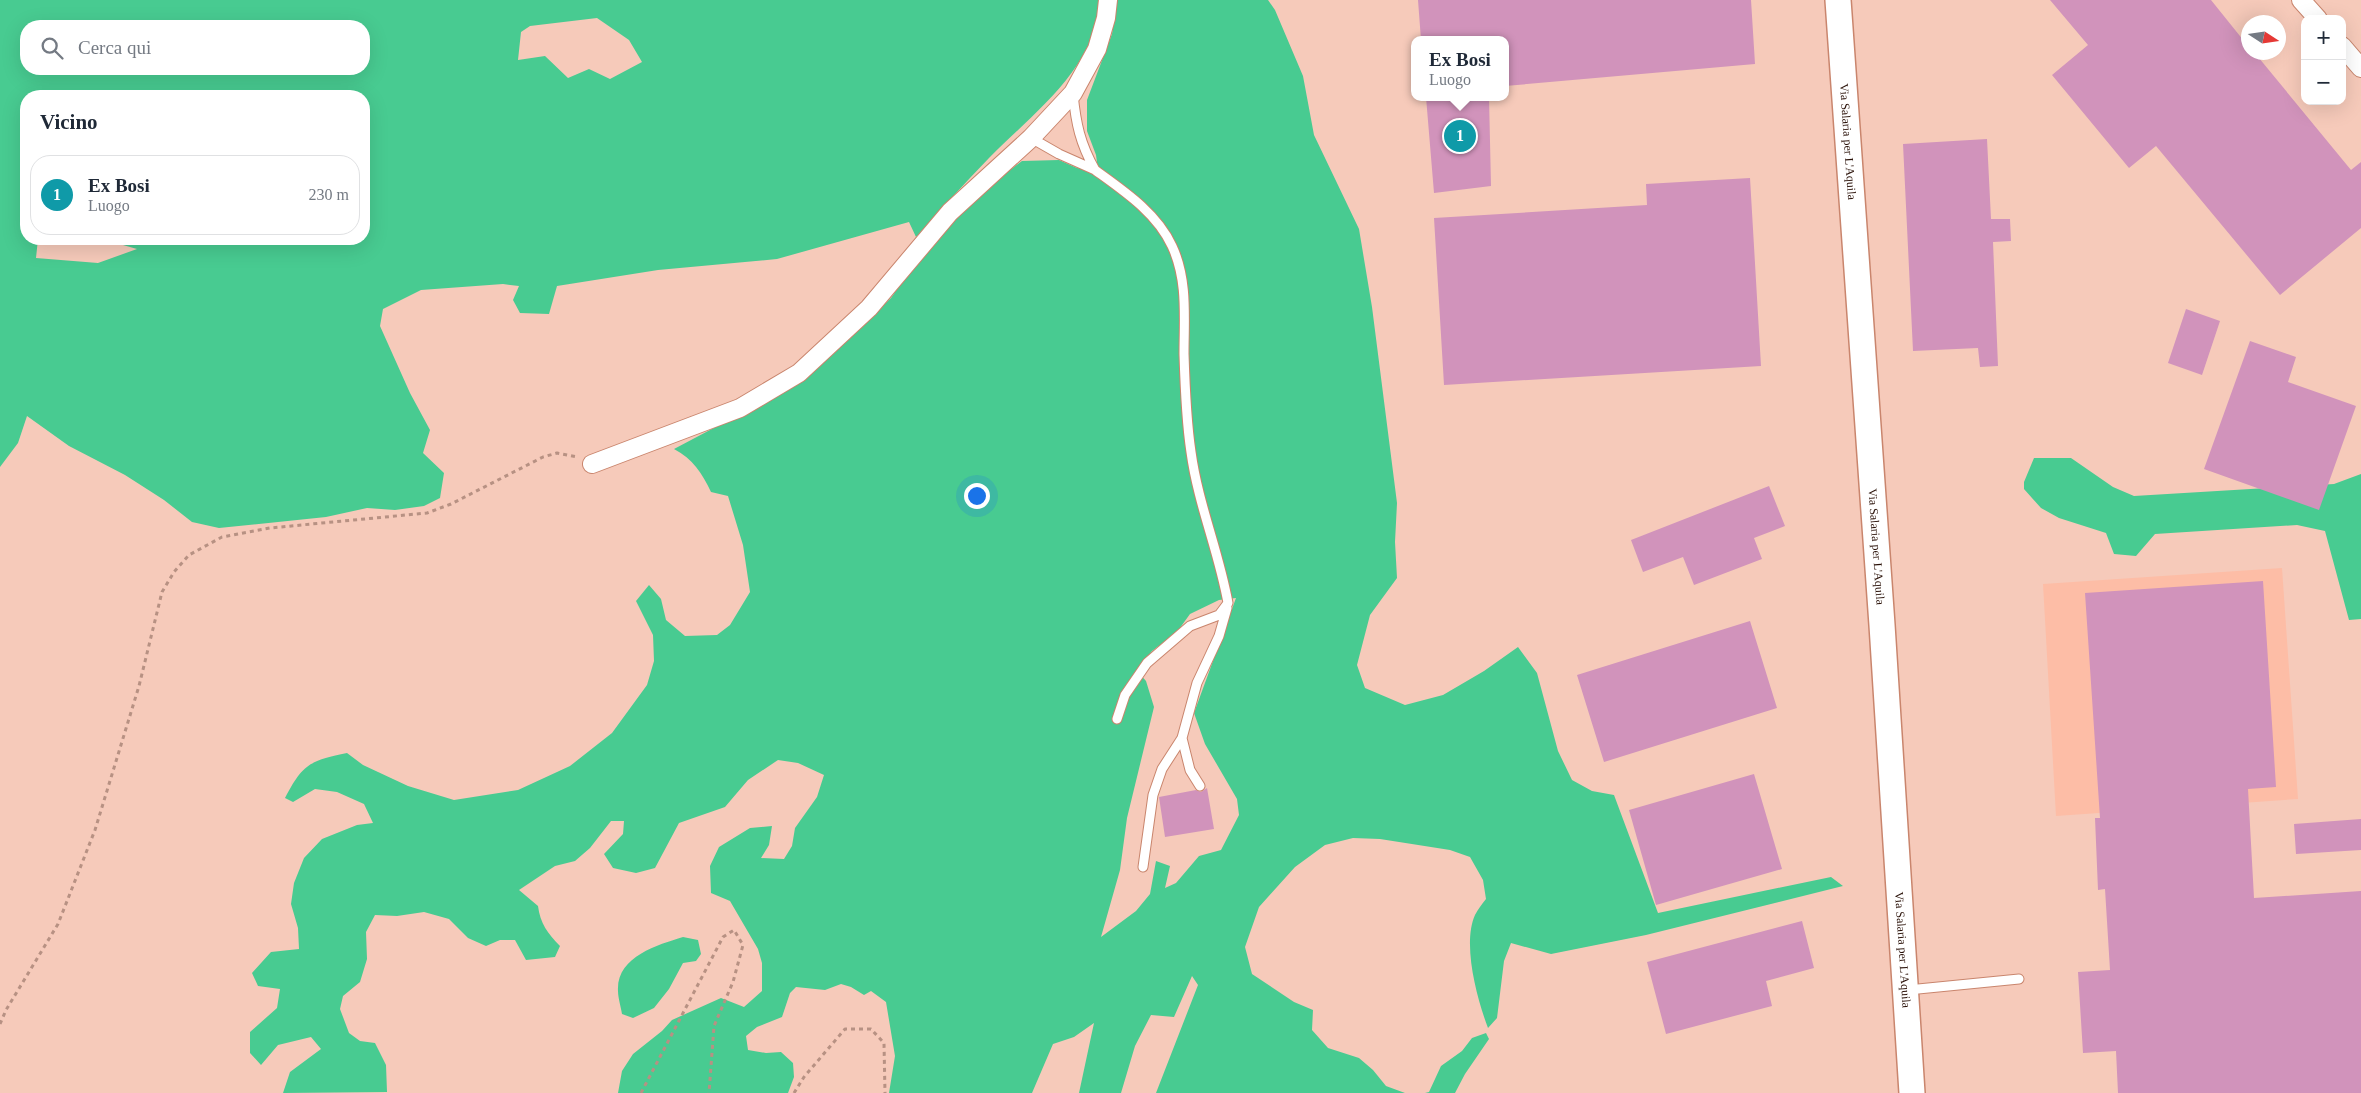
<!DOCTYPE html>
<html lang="it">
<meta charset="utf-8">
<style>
:root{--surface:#fff;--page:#f6f6f7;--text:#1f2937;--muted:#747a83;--line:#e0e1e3;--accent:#3e7e92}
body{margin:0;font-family:Georgia,serif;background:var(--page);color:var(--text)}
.controls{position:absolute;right:15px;top:15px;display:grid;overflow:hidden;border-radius:10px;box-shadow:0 5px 20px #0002}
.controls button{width:45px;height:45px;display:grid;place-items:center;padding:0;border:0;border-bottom:1px solid var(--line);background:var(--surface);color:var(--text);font:25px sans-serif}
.compass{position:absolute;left:2241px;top:15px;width:45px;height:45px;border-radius:50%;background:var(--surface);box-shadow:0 5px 20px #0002;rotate:102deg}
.you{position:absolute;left:976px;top:495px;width:18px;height:18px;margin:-12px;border:4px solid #fff;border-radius:50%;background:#1a73e8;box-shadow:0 0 0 8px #1a73e833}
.badge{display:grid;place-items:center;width:32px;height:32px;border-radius:50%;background:var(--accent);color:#fff;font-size:16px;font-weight:700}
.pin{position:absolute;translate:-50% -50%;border:2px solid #fff;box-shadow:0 1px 5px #0006}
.popup{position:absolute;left:1411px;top:36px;width:98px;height:65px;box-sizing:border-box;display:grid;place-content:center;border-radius:10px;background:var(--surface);filter:drop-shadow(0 1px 4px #0005);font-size:16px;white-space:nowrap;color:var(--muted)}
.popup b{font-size:19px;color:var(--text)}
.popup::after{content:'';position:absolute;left:50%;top:100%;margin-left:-10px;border:10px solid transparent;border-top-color:var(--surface)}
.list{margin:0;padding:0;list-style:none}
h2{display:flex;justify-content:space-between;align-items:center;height:65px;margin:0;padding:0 20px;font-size:21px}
h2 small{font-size:16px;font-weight:400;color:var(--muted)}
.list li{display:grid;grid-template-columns:32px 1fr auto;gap:15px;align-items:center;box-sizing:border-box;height:80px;margin:0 10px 10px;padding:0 10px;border:1px solid var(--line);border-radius:20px}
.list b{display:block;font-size:19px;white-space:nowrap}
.list p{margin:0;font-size:16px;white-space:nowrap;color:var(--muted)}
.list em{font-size:16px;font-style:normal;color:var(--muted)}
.icon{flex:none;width:28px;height:28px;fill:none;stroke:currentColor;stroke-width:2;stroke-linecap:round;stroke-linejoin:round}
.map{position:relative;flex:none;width:2361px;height:1093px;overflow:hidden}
.search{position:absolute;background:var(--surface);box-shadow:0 5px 20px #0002;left:20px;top:20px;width:350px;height:55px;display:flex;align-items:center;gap:12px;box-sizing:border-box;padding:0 18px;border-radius:20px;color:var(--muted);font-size:19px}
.panel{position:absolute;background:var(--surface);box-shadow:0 5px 20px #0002;left:20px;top:90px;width:350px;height:155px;border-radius:20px}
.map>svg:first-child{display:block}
.built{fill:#fdbda6}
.green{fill:#48cb91;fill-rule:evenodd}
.building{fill:#d193bb}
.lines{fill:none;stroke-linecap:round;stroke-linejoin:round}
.service-casing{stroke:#c9856d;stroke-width:11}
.minor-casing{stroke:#c9856d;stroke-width:20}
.secondary-casing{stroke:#c9856d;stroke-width:28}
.path{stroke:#b79183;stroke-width:3;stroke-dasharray:4 4;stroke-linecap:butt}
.service{stroke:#fff;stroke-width:9}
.minor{stroke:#fff;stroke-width:18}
.secondary{stroke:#fff;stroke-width:25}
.labels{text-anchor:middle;stroke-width:5;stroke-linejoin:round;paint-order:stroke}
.street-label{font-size:12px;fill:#291007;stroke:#fcf4f1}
</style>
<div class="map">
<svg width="2361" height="1093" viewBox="0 0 2361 1093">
<rect width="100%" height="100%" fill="#f6caba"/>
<!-- built -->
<path class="built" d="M2282,568L2298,799L2056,816L2043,584Z"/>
<!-- green -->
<path class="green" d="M0,0H1100C1096,69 1033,113 989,158C964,184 940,210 916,237L909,222L777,259L658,270L557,286L549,314L520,313L513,300L519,286L503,284L421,290L383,309L380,326L410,393L430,430L423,453L444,473L440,498L424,506L395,510L367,508L326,517L219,528L192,522L164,500L125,475L69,446L27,416L18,443L0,467ZM597,18L629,40L642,62L610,79L589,69L568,78L545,56L518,60L521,32L530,26ZM26,26H364V69H26ZM26,96H364V239H102L137,249L98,263L36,258L38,239H41H26Z
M1117,0H1268L1275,10L1303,76L1314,135L1359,229L1372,307L1397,503L1395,542L1397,578L1370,615L1357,665L1365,688L1405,705L1443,695L1484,671L1518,647L1537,673L1558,751L1572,780L1592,791L1614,795L1658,913L1831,877L1843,886L1646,935L1551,954L1511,943L1504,961L1497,1018L1488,1028C1477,999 1462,944 1475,915C1478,909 1482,904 1486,899L1483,880L1470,857L1450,850L1380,839L1353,838L1325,845L1295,867L1259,907L1245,947L1252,974L1294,1002L1313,1010L1312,1030L1328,1048L1359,1058L1373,1070L1386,1086L1405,1093H1156L1198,985L1192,976L1174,1017L1151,1015L1135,1046L1121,1093H1079L1094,1023L1074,1037L1053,1044L1032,1093H889L895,1056L886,1002L871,991L864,995L851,987L841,984L825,990L796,987L790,993L782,1017L757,1027L746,1036L748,1050L766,1053L781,1052L793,1063L794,1077L788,1093H618L622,1071L633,1054L662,1031L672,1020L721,998L744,1007L762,991V963L758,949L730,901L711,893L710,866L719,847L750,828L772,826L769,845L761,858L784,859L792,846L795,828L817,797L824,775L798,763L778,760L748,780L725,807L679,823L655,868L636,873L613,868L604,854L623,834L624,821H611L590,848L575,861L555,866L519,890L538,906C540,923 548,934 560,946L555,957L526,960L515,940H500L486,946L468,938L449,919L424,912L397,916L375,915L366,932L367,959L360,982L343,996L340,1009L349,1033L360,1041L375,1043L386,1065L387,1092L283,1093L290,1072L321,1049L311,1037L278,1045L261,1065L250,1053V1032L277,1008L280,989L258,986L252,973L271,952L299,949L298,928L291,904L294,883L304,858L322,839L357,825L373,823L364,804L337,792L315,789L293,802L285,798C303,764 309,761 347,753L363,765L408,786L454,800L518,790L570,766L612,733L647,685L654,661L653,635L636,601L649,585L661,599L666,620L685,636L717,635L730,625L750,592L743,545L728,496L711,492C702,473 693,459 674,449L803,381L891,298L909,272L966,203L1022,161L1059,160L1077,168L1098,170L1096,155L1087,131V100L1112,34ZM1236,598L1194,713L1205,744L1237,799L1239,815L1221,850L1199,856L1176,883L1165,888L1170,866L1156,861L1150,894L1136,911L1101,937L1120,870L1127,818L1154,707L1146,681L1137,671L1152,651L1177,632L1190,614L1219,600Z
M2034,458H2071L2113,487L2134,496L2334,484L2361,474V619L2349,620L2325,531L2297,525L2155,534L2136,556L2114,554L2106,533L2059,518L2041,508L2024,489V482Z
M683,937L698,940L701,954L696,961L683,963L669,989L654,1008L633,1018L622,1014C621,1007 618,998 618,991C616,957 657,945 683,937Z
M1486,1033L1489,1039L1465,1074L1455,1093H1425L1429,1092L1441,1066L1462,1051L1472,1038Z"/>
<!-- building -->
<path class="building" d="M1418,0H1751L1755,64L1505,86V40H1421Z
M2050,0H2211L2248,46V52H2254L2351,170L2361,162V228L2280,295L2156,146L2129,168L2052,75L2088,45Z
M1426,97H1489L1491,186L1434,193Z
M1987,139L1991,219H2010L2011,241L1993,242L1998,366L1980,367L1978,348L1913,351L1903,144Z
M1750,178L1761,366L1444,385L1434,218L1647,205L1646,184Z
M2186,309L2220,321L2202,375L2168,363Z
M2250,341L2296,357L2288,382L2356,406L2319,510L2204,469Z
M1769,486L1785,526L1754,538L1762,559L1694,585L1683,557L1643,572L1631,540Z
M2263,581L2276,787L2248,789L2254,898L2361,891V1093H2118L2116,1051L2083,1053L2078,972L2110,970L2105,889L2098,890L2095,818H2100L2085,593Z
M1750,621L1777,708L1604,762L1577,675Z
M1754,774L1782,869L1656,905L1629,810Z
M1207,788L1214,829L1165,837L1159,797L1196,790L1201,792Z
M2361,819V850L2296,854L2294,824Z
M1802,921L1814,968L1766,981L1772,1006L1666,1034L1647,962Z"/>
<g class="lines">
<defs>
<path id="service" d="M1031,138L1059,154L1095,170C1080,143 1076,124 1073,94
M1095,170C1124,191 1157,213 1172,246C1188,280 1184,318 1184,354C1185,387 1186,419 1191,452C1198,504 1219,552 1228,603L1219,615L1190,626L1147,663L1125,695L1117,719
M1200,786L1190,770L1182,738L1197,683L1219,636L1227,608
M1143,867L1153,795L1162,769L1182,738
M1908,990L2019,979"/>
<path id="minor" d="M2301,0L2318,19
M2342,46L2361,68
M592,464L740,408L799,373L869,308L950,212L1031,138L1073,93L1097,49L1106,18L1108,0"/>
<g id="secondary">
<path id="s1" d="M1838,0L1882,625L1912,1093"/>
</g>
</defs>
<!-- service casing -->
<use href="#service" class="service-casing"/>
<!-- minor casing -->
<use href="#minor" class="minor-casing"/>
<!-- secondary casing -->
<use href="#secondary" class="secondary-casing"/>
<!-- path -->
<path class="path" d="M0,1024L6,1010L58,924L95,830L139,686L162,592L174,572L189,555L222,537L270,528L427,513L451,504L543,457L557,453L578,457
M641,1093L723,937L734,930L743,945L733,982L714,1026L709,1093
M794,1093L804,1077L845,1029H871L884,1043L885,1093"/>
<!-- service -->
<use href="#service" class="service"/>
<!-- minor -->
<use href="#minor" class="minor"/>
<!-- secondary -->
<use href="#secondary" class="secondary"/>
</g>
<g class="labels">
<!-- street labels -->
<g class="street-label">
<text dy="4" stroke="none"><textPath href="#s1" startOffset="142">Via Salaria per L'Aquila</textPath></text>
<text dy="4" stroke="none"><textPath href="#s1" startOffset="548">Via Salaria per L'Aquila</textPath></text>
<text dy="4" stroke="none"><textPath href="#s1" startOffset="952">Via Salaria per L'Aquila</textPath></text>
</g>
</g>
</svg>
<div class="controls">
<button>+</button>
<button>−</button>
</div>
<svg class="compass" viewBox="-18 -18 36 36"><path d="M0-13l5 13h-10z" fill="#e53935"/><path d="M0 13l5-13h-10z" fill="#747a83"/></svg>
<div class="you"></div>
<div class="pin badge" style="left:1460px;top:136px;background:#0f9aa8">1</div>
<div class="popup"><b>Ex Bosi</b>Luogo</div>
<div class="search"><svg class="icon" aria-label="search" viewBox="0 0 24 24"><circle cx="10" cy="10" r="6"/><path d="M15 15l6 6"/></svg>Cerca qui</div>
<section class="panel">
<h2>Vicino<small></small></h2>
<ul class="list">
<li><span class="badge" style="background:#0f9aa8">1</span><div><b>Ex Bosi</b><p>Luogo</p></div><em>230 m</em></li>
</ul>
</section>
</div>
